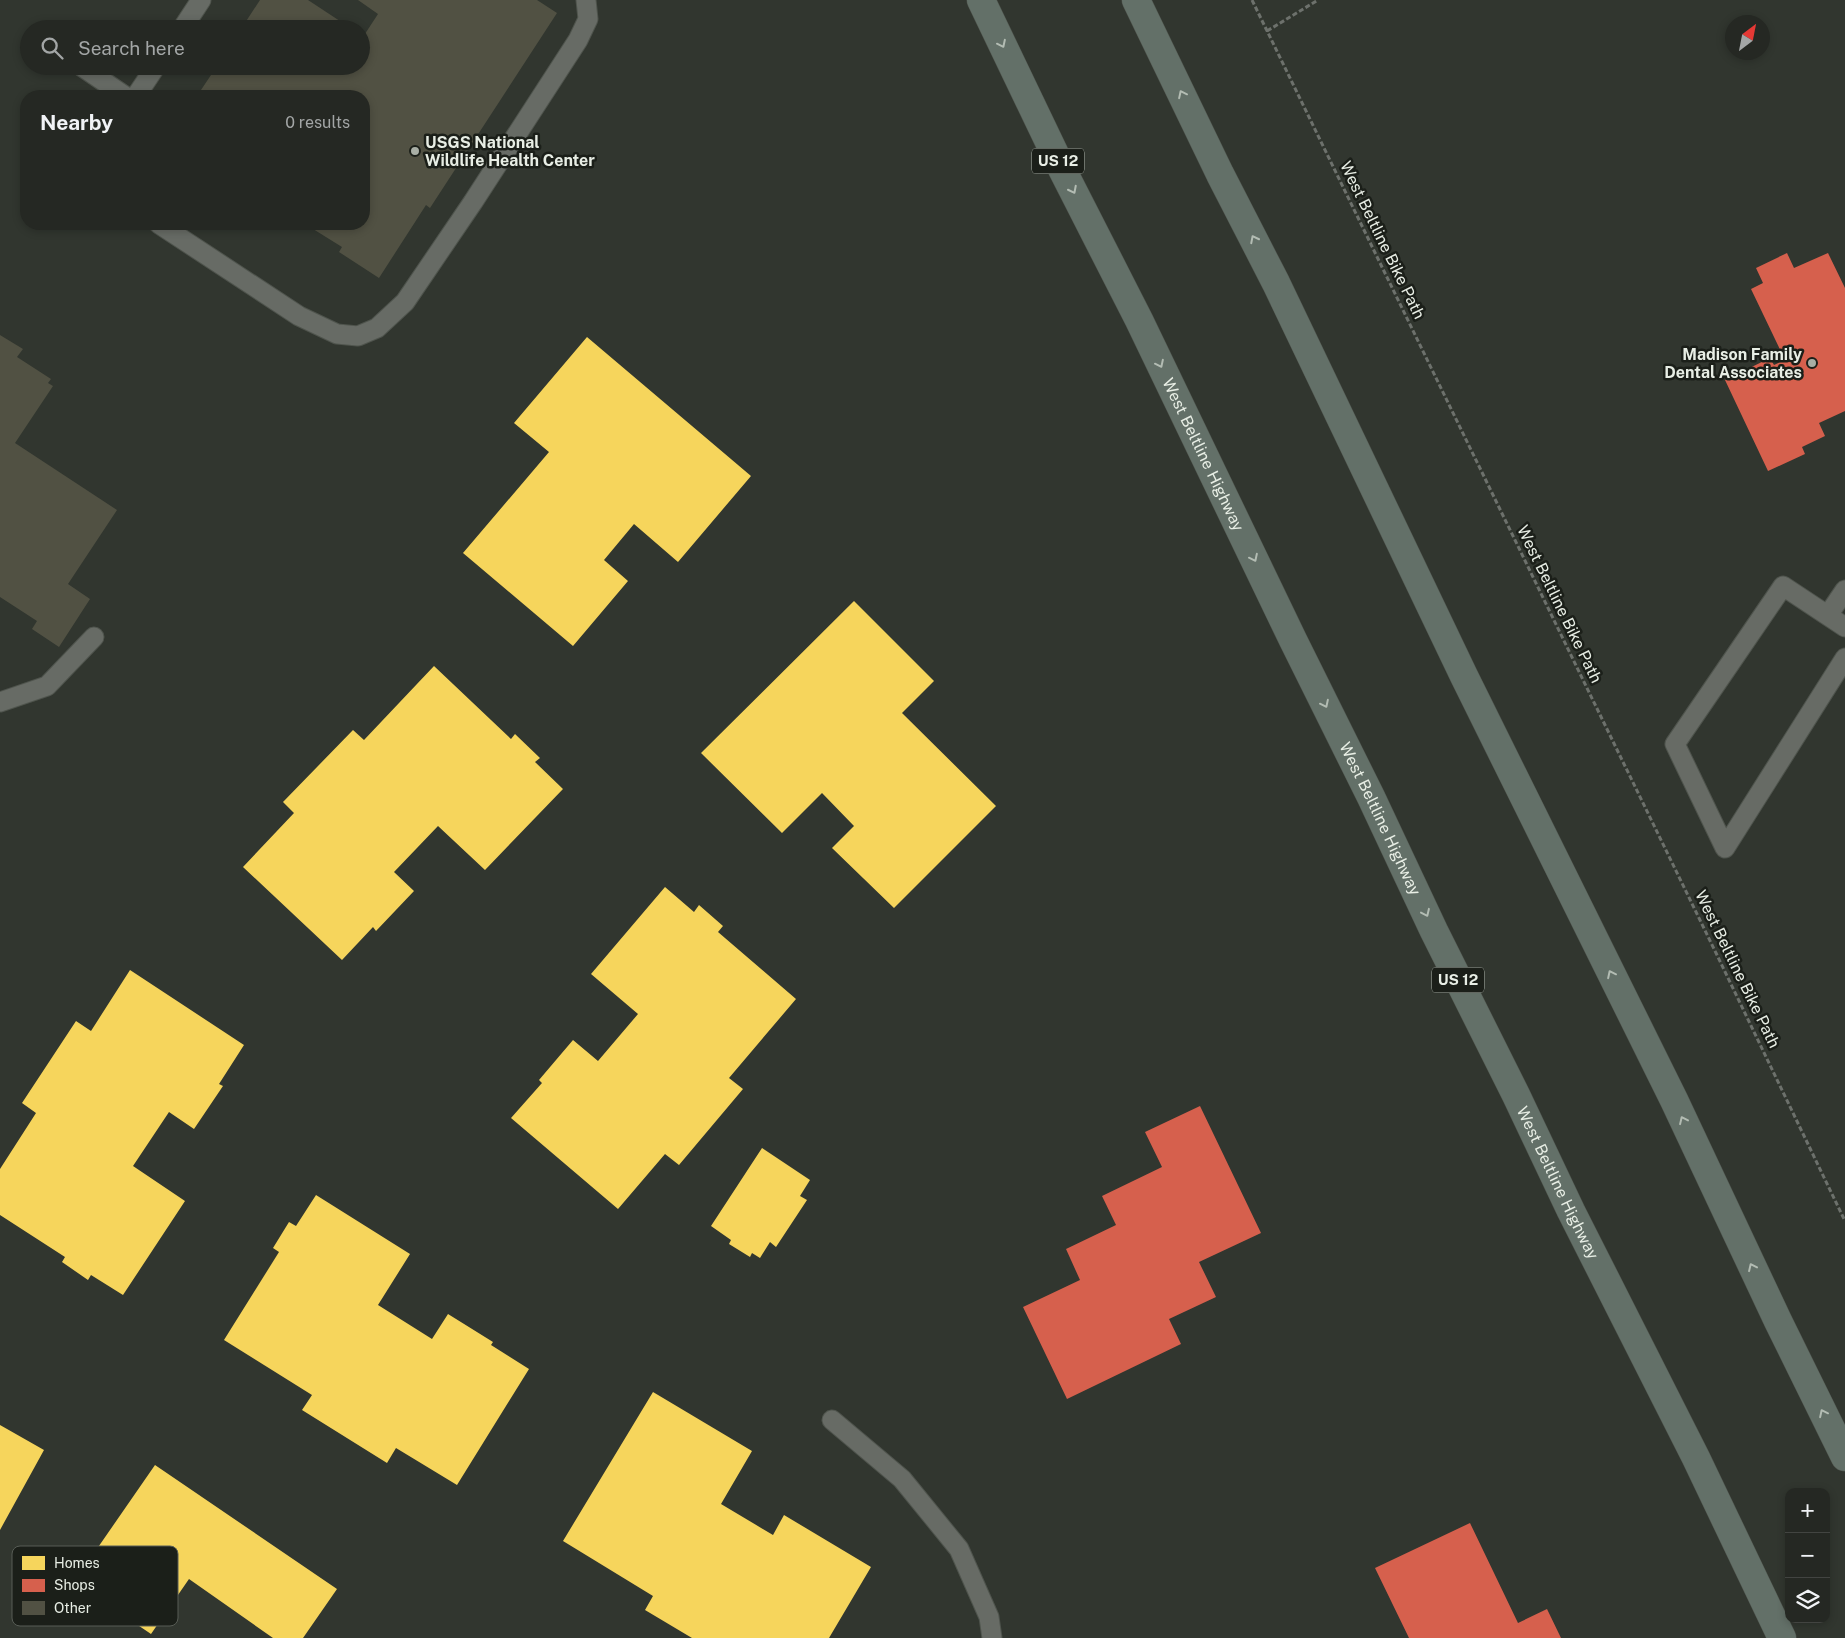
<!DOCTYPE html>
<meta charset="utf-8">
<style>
:root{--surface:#252823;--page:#313430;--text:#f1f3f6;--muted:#a3a6a6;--line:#424441}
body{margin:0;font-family:"Public Sans",sans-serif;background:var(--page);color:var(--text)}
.controls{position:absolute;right:15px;bottom:15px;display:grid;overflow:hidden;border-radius:10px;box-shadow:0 2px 8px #0003}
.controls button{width:45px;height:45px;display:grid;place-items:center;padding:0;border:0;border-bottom:1px solid var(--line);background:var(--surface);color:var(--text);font:25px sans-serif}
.compass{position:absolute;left:1725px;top:15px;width:45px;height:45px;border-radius:50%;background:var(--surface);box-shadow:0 2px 8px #0003;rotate:32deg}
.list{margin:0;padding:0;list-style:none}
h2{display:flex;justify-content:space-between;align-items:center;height:65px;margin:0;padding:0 20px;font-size:21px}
h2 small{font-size:16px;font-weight:400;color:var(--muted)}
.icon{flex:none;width:28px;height:28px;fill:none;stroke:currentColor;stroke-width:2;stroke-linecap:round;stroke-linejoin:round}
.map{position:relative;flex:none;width:1845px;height:1638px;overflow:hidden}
.search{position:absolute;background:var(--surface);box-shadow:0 2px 8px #0003;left:20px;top:20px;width:350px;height:55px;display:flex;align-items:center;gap:12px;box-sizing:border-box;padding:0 18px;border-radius:28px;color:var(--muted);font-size:19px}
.panel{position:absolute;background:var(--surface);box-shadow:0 2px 8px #0003;left:20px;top:90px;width:350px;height:140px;border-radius:20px}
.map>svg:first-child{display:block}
.homes{fill:#f6d55c}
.shops{fill:#d6604d}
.building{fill:#515143}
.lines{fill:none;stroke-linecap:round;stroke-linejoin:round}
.lane-casing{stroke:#4f544d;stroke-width:21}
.highway-casing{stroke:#4f544d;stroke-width:29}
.path{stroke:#6d716c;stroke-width:3;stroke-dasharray:5 2.5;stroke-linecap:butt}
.lane{stroke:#676b65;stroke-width:19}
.highway{stroke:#637068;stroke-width:28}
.oneway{stroke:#b3bcb3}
.poi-dot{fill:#a8aea5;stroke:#1b1f19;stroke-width:2}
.labels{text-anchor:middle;stroke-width:5;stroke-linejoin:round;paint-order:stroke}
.shield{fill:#1b1f19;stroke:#aab0a8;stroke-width:1}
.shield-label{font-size:15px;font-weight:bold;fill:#e8eee5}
.poi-label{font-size:16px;font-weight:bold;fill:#e8eee5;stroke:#1b1f19;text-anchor:start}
.street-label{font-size:16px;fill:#e8eee5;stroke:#1b1f19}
.key{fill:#1b1f19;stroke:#585d56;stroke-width:1}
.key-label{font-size:14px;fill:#e8eee5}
</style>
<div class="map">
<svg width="1845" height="1638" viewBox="0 0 1845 1638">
<rect width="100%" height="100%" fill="#31362f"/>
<!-- homes -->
<path class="homes" d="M587,337L751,476L678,562L634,524L604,560L628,581L573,646L463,553L549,452L514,423Z
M854,601L934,681L902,713L996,806L894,908L832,848L854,826L822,793L782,833L701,753Z
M434,666L511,739L515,734L540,758L535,762L563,789L485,870L438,826L394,872L414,891L376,931L373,927L342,960L243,867L294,813L283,802L353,730L364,740Z
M665,887L694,912L699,905L723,926L718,932L796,999L729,1078L743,1089L679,1165L665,1154L618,1209L511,1118L542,1083L539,1080L573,1040L598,1061L638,1014L591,974Z
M130,970L244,1045L219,1084L223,1086L194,1129L169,1112L133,1166L185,1201L123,1295L91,1275L88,1280L62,1262L65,1257L0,1215V1169L36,1113L22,1103L76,1021L91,1031Z
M762,1148L810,1180L800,1196L807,1200L776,1247L770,1242L760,1258L752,1253L750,1257L729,1244L731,1240L711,1226Z
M316,1195L410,1254L378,1305L432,1339L448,1314L493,1342L491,1345L529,1369L457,1485L396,1448L387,1463L302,1410L312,1395L224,1340L279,1252L273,1248L289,1222L296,1226Z
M653,1392L752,1451L721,1504L773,1535L784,1515L871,1567L829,1638H692L645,1610L653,1596L563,1541Z
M0,1425L44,1450L0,1530Z
M155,1465L337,1589L303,1638H273L189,1579L151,1634L74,1582Z"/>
<!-- shops -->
<path class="shops" d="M1787,253L1794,268L1828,253L1845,288V411L1819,423L1825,436L1802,447L1805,454L1768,471L1725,380L1770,358L1774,365L1785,360L1751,289L1763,283L1756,268Z
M1200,1106L1261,1233L1199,1262L1216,1297L1169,1319L1181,1344L1067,1399L1023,1307L1080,1280L1066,1249L1116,1225L1102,1196L1162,1167L1145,1132Z
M1470,1523L1518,1623L1547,1609L1561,1638H1409L1375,1568Z"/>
<!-- building -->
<path class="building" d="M260,0H308L352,29H241Z
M358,0H537L557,13L430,208L426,205L379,278L339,252L342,247L305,224H364V96H197L217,66H361V40L378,14Z
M0,335L23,349L17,357L51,379L48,383L53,386L15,443L117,510L68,584L90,599L59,647L32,629L37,621L0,597Z"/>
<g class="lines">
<defs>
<path id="lane" d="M182,29L201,0
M81,66L125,96
M136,96L156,66
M159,224L299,316L337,334L358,336L377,328L405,302L473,202L578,40L588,19L586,0
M1828,615L1845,590
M1845,627L1783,586L1675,744L1725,848L1845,658
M0,702L47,686L94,637
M832,1420L902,1479L959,1549L989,1617L992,1638"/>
<g id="highway">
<path id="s1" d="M981,0L1063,171L1139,320L1293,640L1371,797L1434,931L1516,1095L1571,1211L1696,1458L1782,1638"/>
<path d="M1136,0L1220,174L1276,283L1464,676L1674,1100L1778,1321L1845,1457"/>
</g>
</defs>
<!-- lane casing -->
<use href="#lane" class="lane-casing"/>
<!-- highway casing -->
<use href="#highway" class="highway-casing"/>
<!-- path -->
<path class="path" d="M1252,0L1717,955L1845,1221
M1267,31L1318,0"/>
<!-- lane -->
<use href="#lane" class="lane"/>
<!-- highway -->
<use href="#highway" class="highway"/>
</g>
<!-- one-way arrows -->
<defs><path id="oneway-chevron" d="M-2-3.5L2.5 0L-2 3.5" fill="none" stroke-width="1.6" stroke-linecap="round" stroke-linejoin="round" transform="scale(1.25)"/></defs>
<g class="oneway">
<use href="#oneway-chevron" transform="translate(1002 44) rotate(64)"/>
<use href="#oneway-chevron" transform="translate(1182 94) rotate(-116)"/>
<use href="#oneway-chevron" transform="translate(1073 190) rotate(63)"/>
<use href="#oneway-chevron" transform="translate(1254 239) rotate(-117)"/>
<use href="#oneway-chevron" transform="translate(1160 364) rotate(64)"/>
<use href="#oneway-chevron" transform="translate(1254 558) rotate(64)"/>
<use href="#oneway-chevron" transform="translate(1325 704) rotate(64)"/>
<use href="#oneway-chevron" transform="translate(1426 913) rotate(65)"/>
<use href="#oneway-chevron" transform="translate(1611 974) rotate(-116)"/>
<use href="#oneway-chevron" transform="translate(1683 1120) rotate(-115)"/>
<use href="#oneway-chevron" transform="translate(1752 1267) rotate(-115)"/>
<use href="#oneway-chevron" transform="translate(1823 1413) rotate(-116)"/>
</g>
<!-- markers -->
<g class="poi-dot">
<circle cx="415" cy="151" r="5"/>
<circle cx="1812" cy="363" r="5"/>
</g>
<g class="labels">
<!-- shield labels -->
<g class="shield">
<rect x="1032" y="148.5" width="52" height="25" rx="4"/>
<rect x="1432" y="967.5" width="52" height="25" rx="4"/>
</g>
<g class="shield-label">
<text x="1058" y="166">US 12</text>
<text x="1458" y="985">US 12</text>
</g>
<!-- poi labels -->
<g class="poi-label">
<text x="425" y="148">USGS National<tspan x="425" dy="18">Wildlife Health Center</tspan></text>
<text x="1802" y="360" text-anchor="end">Madison Family<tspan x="1802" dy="18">Dental Associates</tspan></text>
</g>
<!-- street labels -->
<g class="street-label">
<text transform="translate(1383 240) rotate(64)" y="6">West Beltline Bike Path</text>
<text dy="6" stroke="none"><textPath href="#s1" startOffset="506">West Beltline Highway</textPath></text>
<text transform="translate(1560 604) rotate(64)" y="6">West Beltline Bike Path</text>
<text dy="6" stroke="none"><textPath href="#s1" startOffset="911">West Beltline Highway</textPath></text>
<text transform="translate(1738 969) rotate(64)" y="6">West Beltline Bike Path</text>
<text dy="6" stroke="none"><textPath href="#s1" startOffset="1316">West Beltline Highway</textPath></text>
</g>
</g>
<!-- legend -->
<rect x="12" y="1546" width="166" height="80" rx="8" class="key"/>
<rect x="22" y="1556" width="23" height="14" fill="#f6d55c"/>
<rect x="22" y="1579" width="23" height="13" fill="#d6604d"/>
<rect x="22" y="1601" width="23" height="14" fill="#515143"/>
<g class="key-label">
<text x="54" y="1568">Homes</text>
<text x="54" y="1590">Shops</text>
<text x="54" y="1613">Other</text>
</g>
</svg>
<div class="controls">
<button>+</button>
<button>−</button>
<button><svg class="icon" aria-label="layers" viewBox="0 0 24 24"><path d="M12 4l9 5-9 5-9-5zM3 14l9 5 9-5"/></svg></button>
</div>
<svg class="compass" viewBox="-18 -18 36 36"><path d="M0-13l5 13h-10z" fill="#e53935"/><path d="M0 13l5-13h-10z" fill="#a3a6a6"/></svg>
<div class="search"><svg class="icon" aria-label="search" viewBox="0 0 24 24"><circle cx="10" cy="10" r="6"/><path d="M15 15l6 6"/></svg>Search here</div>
<section class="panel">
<h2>Nearby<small>0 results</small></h2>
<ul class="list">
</ul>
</section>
</div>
